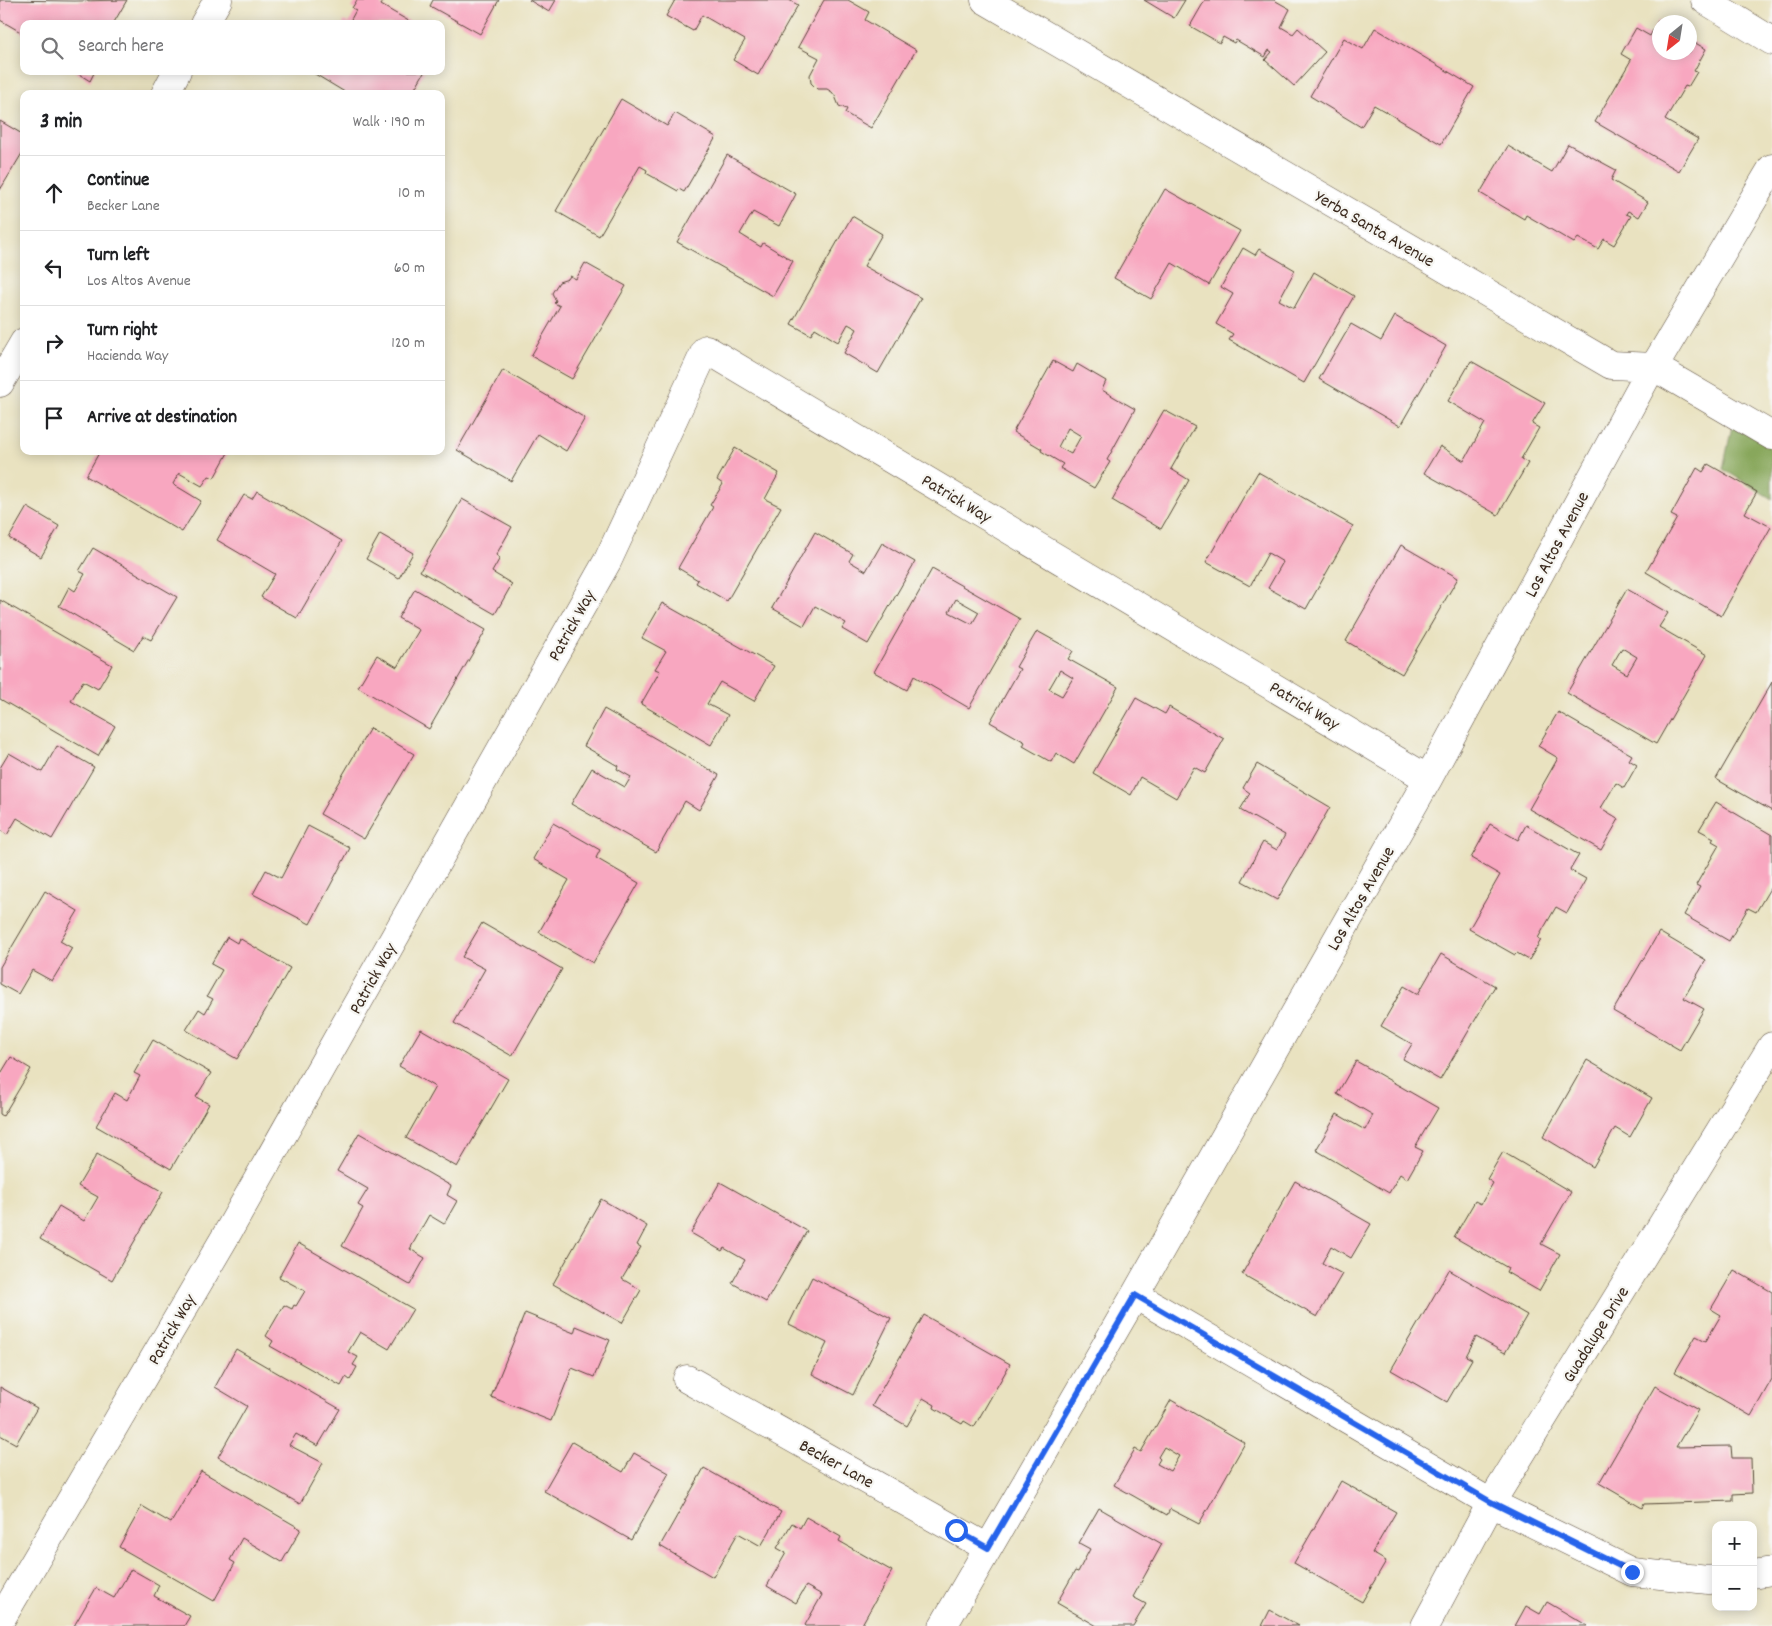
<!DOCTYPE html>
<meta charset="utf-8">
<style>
:root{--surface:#fff;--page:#f2f2f2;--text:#202124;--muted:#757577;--line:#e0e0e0}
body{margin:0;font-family:Dekko,sans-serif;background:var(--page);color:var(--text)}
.controls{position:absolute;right:15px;bottom:15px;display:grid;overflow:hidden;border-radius:10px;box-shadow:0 2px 12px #0003}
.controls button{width:45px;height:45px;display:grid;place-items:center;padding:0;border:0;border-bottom:1px solid var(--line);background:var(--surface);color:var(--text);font:25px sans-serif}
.compass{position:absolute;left:1652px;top:15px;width:45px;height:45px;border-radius:50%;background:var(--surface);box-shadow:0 2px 12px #0003;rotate:210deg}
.stop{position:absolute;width:15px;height:15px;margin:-11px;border:4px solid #2563eb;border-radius:50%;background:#fff}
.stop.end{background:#2563eb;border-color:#fff;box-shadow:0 1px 5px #0008}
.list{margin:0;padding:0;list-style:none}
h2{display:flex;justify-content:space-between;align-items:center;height:65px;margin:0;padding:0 20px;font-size:21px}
h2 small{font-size:16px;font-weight:400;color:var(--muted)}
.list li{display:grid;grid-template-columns:32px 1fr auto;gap:15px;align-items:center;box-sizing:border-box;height:75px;padding:0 20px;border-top:1px solid var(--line)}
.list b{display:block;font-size:19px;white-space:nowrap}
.list p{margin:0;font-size:16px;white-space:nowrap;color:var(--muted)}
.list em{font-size:16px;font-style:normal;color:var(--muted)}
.icon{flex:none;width:28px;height:28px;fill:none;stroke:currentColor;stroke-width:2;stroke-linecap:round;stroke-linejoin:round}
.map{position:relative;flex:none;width:1772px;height:1626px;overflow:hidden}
.search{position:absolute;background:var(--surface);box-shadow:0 2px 12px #0003;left:20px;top:20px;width:425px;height:55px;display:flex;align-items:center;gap:12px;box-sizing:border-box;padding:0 18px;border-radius:10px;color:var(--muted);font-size:19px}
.panel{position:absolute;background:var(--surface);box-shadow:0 2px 12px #0003;left:20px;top:90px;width:425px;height:365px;border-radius:10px}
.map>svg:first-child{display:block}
.forest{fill:#88a75b;stroke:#62683c}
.building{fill:#f8a7c0;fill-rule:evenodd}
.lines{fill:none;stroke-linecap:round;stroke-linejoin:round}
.minor-casing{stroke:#554636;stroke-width:29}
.minor{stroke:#fff;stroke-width:28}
.route{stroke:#2563eb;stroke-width:6}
.labels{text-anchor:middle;stroke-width:4.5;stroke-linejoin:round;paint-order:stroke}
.street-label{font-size:18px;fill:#3b2a1e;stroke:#f6f6f2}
</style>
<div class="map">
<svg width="1772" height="1626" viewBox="0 0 1772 1626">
<rect width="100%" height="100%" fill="#f6f6f2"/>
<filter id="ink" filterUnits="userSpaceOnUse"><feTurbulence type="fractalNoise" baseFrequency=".02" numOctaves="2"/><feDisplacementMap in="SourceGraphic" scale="10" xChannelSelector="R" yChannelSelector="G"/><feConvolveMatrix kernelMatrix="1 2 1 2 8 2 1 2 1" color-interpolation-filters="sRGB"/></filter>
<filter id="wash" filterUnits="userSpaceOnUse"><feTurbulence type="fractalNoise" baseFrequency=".0096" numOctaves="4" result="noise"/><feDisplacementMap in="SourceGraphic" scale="20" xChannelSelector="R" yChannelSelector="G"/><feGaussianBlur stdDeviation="1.12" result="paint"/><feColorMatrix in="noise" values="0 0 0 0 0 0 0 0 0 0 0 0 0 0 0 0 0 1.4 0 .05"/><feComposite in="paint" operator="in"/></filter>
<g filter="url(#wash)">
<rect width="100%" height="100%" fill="#e9e2c0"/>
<!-- forest -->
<path class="forest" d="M1737,402L1772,425V499L1723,469Z"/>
<g id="blocks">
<!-- building -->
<path class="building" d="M0,0L74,1L127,0L113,24H24V34L0,20Z
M357,0H384L381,5L414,24H343L344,21L349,23L356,10L352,8Z
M433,0H499L480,34L430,6Z
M529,0H556L549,12Z
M675,0H789L798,5L758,75L733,60L745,40L702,15L693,31L666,16Z
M824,0H848L869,12L865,20L916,50L871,128L845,113L847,109L839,106L835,96L832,92L827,89H817L811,83L810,75L819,58L798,47Z
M1144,0H1185L1174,18Z
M1205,0H1274L1290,9L1281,27L1293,34L1298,28L1325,52L1294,86L1265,60L1272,52L1269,50L1265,57L1236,40L1234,43L1223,37L1220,43L1190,26Z
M1658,21L1660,22V52H1690V40L1706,49L1694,71L1697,72L1688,87L1685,86L1665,120L1698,139L1679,171L1595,122L1631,60L1621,54L1636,28L1650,36Z
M1375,28L1474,87L1441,144L1374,105L1361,127L1310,96L1344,38L1363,49Z
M74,71H95L90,81Z
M310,71H425L414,90L421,94H348Z
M621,99L667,126L675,113L716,137L684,192L679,189L678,191L646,173L647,170L640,166L599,236L556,211Z
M0,121L24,135V150L0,190Z
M1568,144L1616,170L1611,180L1648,202L1639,217L1628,211L1626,214L1631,216L1614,245L1604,239L1598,249L1578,238L1574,243L1526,215L1524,219L1480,193L1508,146L1552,172Z
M727,155L796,194L779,226L753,212L740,234L761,247L763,243L793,261L773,296L677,242Z
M1165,189L1240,231L1209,285L1172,263L1151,299L1114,278Z
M852,216L882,234L864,266L921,298L878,373L844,353L857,329L848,324L838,342L815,328L811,335L791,324Z
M1243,248L1255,255L1259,249L1295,270L1279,300L1294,308L1314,272L1354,296L1304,383L1229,340L1233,334L1216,324L1233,294L1221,287Z
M585,263L626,286L572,379L531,356L560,306L554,303L556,301L552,293L559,282L568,279L570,276L576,279Z
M1395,316L1446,346L1400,426L1319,379L1351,324L1381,341Z
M1053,361L1073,372L1077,364L1106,381L1102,390L1135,409L1107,460L1110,462L1094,488L1060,468L1063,464L1041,451L1042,449L1013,432ZM1068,428L1081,436L1071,454L1058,447Z
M1471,361L1545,403L1532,424L1539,428L1521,459L1528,463L1498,515L1424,473L1440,446L1464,461L1485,423L1448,401Z
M503,370L585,418L566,451L538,434L511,481L457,450Z
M1164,410L1195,427L1171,469L1189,480L1161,529L1112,500Z
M735,448L779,473L765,499L781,507L727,601L696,583L698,580L678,568L713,507L710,505L723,484L717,480Z
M100,451H106L110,454L112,451H229L214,478L209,476L202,486L179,473L173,484L201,501L182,532L86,476Z
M1708,464L1757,492L1745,513L1771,527L1721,616L1646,572L1677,518L1671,515L1697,468L1703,472Z
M1258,472L1353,526L1306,609L1268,588L1283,562L1268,553L1250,586L1206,562Z
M257,491L342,541L297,618L261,597L275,574L217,540L244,495L252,499Z
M462,499L512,527L496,555L500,558L492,572L512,584L495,614L420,571Z
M27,507L59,526L41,557L9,538Z
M815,532L853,554L849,561L866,571L882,543L915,562L868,644L842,629L846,623L815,606L804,626L772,608Z
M380,534L413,553L399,578L366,559Z
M1401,545L1458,578L1402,674L1346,641Z
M93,548L177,597L151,640L143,636L134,650L59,606L69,587L75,591L85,574L79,571Z
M932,569L1020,619L969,708L914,676L907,690L874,672ZM956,599L979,612L972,624L949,612Z
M415,589L486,630L429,729L358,687L377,655L397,667L419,630L398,618Z
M1627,589L1668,613L1659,627L1707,655L1656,744L1567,693ZM1622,648L1637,657L1627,674L1612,665Z
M0,600L112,665L98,689L83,681L71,701L115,726L98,756L0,699Z
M662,603L774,666L754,701L720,682L707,704L728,715L711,745L641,704L660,671L655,669L666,651L642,638Z
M1037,631L1073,651L1068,659L1118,687L1074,764L1056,753L1051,762L1023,746L1025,742L990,722L1020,669L1016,667ZM1060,670L1073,678L1062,696L1049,689Z
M1772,682V811L1716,779Z
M1136,698L1165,714L1169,707L1224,739L1205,773L1194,767L1176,798L1140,777L1131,795L1093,773Z
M604,709L719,775L699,810L685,801L656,852L571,804L592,768L625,787L631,777L617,769L618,766L584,746Z
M1558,712L1632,755L1629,760L1637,765L1624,788L1616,783L1601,808L1619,819L1601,850L1529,809L1558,758L1538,746Z
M370,728L414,754L364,839L320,814Z
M57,746L94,767L52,839L17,818L7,835L0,830V768L9,753L42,772Z
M1257,764L1330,807L1277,900L1242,881L1263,842L1277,850L1285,835L1240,810L1250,793L1243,788Z
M1716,802L1772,835V885L1756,912L1748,908L1729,941L1684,915L1700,887L1696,885L1719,845L1712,841L1714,838L1699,830Z
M553,823L600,850L596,858L639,883L593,963L539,932L569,880L533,859Z
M1490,824L1518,840L1526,825L1579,855L1570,870L1586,879L1567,913L1556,907L1538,938L1541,940L1529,960L1517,953L1515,955L1469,929L1500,875L1471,858Z
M308,826L350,848L310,924L253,894L266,870L281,878Z
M45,891L78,911L60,941L72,948L52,981L32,970L18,994L0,984V967Z
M482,923L562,969L512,1056L454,1023L485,969L462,957Z
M1659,932L1706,960L1684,998L1704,1009L1680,1050L1613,1011Z
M227,937L237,943L239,938L290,968L237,1059L186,1030L199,1009L205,1013L213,999L207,996L222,970L211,964Z
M1441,954L1495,986L1440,1080L1403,1059L1412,1044L1381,1026L1404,986L1418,994Z
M421,1029L508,1079L457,1167L406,1138L435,1087L399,1066Z
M153,1040L211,1073L196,1097L209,1104L171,1169L96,1126L115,1093L127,1100L140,1076L134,1073Z
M11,1057L31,1069L3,1116L0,1114V1075Z
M1587,1060L1652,1098L1630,1137L1615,1128L1593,1167L1543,1137Z
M1356,1061L1438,1108L1415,1147L1423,1151L1407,1179L1400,1174L1389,1193L1316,1150L1337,1114L1365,1130L1373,1115L1337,1094Z
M359,1133L451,1186L447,1195L457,1201L444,1224L429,1215L410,1249L425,1258L410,1285L342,1246L363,1208L358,1205L368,1189L337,1171Z
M1503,1152L1571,1192L1541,1244L1560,1254L1539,1291L1506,1272L1508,1268L1454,1237L1475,1201L1481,1204L1493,1183L1487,1179Z
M97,1154L163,1192L112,1280L40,1239L59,1206L84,1221L98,1197L78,1186Z
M1295,1181L1371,1224L1351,1258L1331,1246L1322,1263L1342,1274L1317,1317L1242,1274Z
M720,1182L807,1231L766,1302L732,1283L745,1260L724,1248L722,1251L691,1233Z
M601,1199L647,1226L637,1245L641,1247L622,1279L641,1290L622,1323L553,1284Z
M298,1243L413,1309L389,1349L360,1332L348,1352L358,1357L353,1365L357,1367L350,1380L346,1377L341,1386L270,1346L273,1341L266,1336L284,1305L292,1309L294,1305L296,1306L305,1291L279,1277Z
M1449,1270L1527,1315L1505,1353L1476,1337L1466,1356L1472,1359L1447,1402L1391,1370Z
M1734,1270L1772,1292V1379L1751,1416L1675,1372L1696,1336L1706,1341L1721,1315L1711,1309Z
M812,1277L891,1318L853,1395L812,1374L827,1343L789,1324Z
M525,1313L574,1333L576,1326L610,1340L594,1377L572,1368L551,1421L491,1397Z
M924,1315L1010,1364L974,1427L964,1421L962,1424L934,1408L935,1405L923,1398L907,1426L872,1406Z
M236,1349L340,1409L318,1446L296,1434L289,1445L323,1463L300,1504L218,1457L247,1406L215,1387Z
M1655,1386L1698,1410L1676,1447L1731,1446L1732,1458H1751L1752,1493L1733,1494V1501L1644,1504L1642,1508L1599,1483Z
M0,1387L37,1408L16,1444L0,1435Z
M1171,1400L1245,1443L1199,1524L1170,1509L1167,1515L1114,1485L1135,1449L1141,1452ZM1164,1447L1179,1456L1170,1471L1157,1464L1160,1459L1158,1457Z
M572,1442L623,1472L634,1453L669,1473L631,1540L544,1491Z
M704,1468L781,1512L761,1546L738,1533L713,1577L660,1546Z
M201,1471L301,1529L282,1562L242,1538L230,1560L235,1563L214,1601L119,1547L142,1506L171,1523Z
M1341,1481L1396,1512L1372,1553L1386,1561L1362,1602L1294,1563Z
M1099,1508L1162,1544L1133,1597L1146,1604L1133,1626H1097L1057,1603L1075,1571L1078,1572L1090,1549L1079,1543Z
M806,1517L841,1537L839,1541L892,1571L861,1626H806L805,1625L822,1595L806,1586L796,1603L767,1586L786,1553L777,1548L792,1523L800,1528Z
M131,1569L159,1585L154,1596L190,1616L184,1626H74L96,1588L114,1598Z
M1547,1602L1588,1626H1515L1526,1606L1540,1614Z
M1270,1610L1299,1626H1262Z"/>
</g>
</g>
<g filter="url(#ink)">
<use href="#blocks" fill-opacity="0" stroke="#554636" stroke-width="1"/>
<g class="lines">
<defs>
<path id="minor" d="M985,0L1611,365L1654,367L1772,436
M1705,0L1772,41
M204,24L218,0
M165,94L177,71
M0,383L24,342
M1135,1295L1491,1503L1632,1572L1708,1580L1716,1579
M687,1379L988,1548
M1753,1574L1772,1571
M0,1621L224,1239L608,560L706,349L1428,779
M943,1626L1135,1295L1428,779L1648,374L1654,367L1772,168
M1425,1626L1491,1503L1772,1046"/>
</defs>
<!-- minor casing -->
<use href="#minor" class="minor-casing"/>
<!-- minor -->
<use href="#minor" class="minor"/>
</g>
</g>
<g class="lines" filter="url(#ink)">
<!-- route -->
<path class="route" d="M956,1530L988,1548L1135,1295L1491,1502L1632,1572"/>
</g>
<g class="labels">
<!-- street labels -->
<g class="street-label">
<text transform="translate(1375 228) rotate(30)" y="6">Yerba Santa Avenue</text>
<text transform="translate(957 498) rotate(31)" y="6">Patrick Way</text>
<text transform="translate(1556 544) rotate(-62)" y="6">Los Altos Avenue</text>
<text transform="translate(571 625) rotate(-61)" y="6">Patrick Way</text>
<text transform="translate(1305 705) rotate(31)" y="6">Patrick Way</text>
<text transform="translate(1360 898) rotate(-60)" y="6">Los Altos Avenue</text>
<text transform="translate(372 978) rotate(-61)" y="6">Patrick Way</text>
<text transform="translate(171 1329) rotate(-60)" y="6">Patrick Way</text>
<text transform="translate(1595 1334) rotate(-58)" y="6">Guadalupe Drive</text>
<text transform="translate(837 1463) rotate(29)" y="6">Becker Lane</text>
</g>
</g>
</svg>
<div class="controls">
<button>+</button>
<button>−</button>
</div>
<svg class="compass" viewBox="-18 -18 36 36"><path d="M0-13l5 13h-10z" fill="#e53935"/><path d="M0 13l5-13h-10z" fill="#757577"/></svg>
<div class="stop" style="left:956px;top:1530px"></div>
<div class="stop end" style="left:1632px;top:1572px"></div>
<div class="search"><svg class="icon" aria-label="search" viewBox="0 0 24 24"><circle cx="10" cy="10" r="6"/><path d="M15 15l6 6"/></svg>Search here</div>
<section class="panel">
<h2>3 min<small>Walk · 190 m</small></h2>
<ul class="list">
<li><svg class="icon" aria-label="ahead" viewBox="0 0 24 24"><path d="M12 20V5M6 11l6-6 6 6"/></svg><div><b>Continue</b><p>Becker Lane</p></div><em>10 m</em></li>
<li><svg class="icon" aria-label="left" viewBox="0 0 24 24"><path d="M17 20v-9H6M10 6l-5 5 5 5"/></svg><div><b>Turn left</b><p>Los Altos Avenue</p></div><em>60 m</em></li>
<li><svg class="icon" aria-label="right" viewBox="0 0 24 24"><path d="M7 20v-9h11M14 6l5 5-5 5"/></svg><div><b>Turn right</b><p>Hacienda Way</p></div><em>120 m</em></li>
<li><svg class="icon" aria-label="arrive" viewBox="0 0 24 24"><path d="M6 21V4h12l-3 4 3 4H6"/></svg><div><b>Arrive at destination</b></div></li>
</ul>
</section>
</div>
